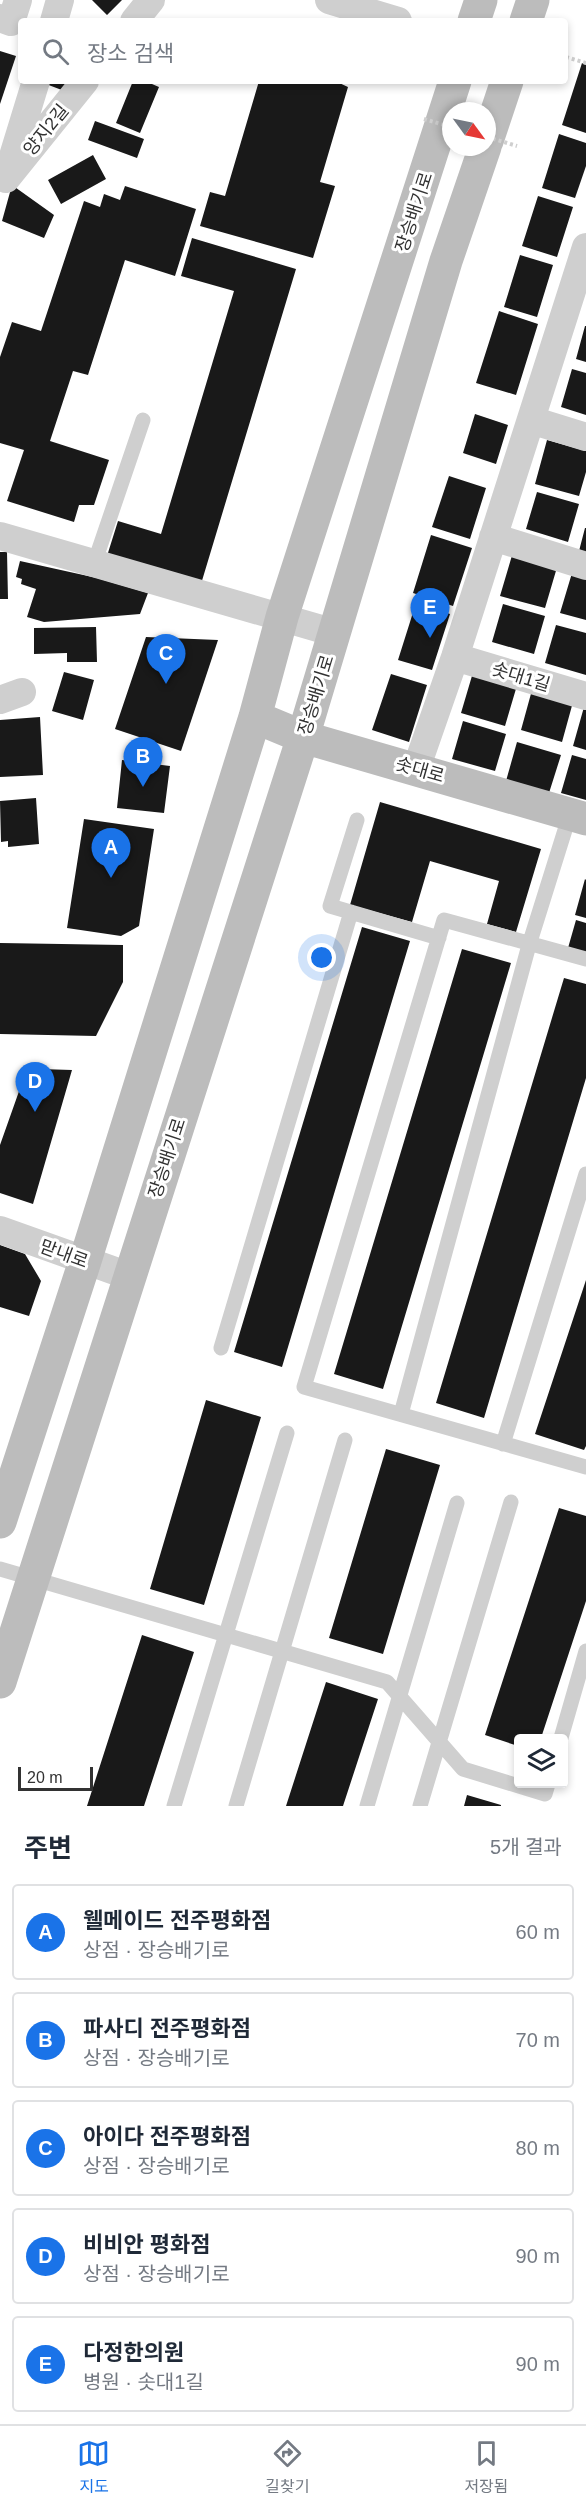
<!DOCTYPE html>
<html lang="ko">
<meta charset="utf-8">
<style>
:root{--surface:#fff;--page:#f6f6f7;--text:#1f2937;--muted:#747a83;--line:#e0e1e3;--accent:#1a73e8}
body{margin:0;font-family:Helvetica,"Noto Sans KR",sans-serif;background:var(--page);color:var(--text)}
.controls{position:absolute;right:18px;bottom:18px;display:grid;overflow:hidden;border-radius:6px;box-shadow:0 3px 9px #0003}
.controls button{width:54px;height:54px;display:grid;place-items:center;padding:0;border:0;border-bottom:2px solid var(--line);background:var(--surface);color:var(--text);font:30px sans-serif}
.compass{position:absolute;left:442px;top:102px;width:54px;height:54px;border-radius:50%;background:var(--surface);box-shadow:0 3px 9px #0003;rotate:123deg}
.scale{position:absolute;left:18px;bottom:15px;width:75px;box-sizing:border-box;padding-left:6px;border:3px solid #323232;border-top:0;font-size:16px;line-height:21px;white-space:nowrap;color:#323232;-webkit-text-stroke:4px #fff;paint-order:stroke}
.you{position:absolute;left:322px;top:958px;width:21px;height:21px;margin:-15px;border:4px solid #fff;border-radius:50%;background:#1a73e8;box-shadow:0 0 0 9px #1a73e833}
.badge{display:grid;place-items:center;width:39px;height:39px;border-radius:50%;background:var(--accent);color:#fff;font-size:20px;font-weight:700}
.pin{position:absolute;translate:-50% -50px;filter:drop-shadow(0 2px 3px #0008)}
.pin::after{content:'';position:absolute;top:32px;width:21px;height:18px;background:inherit;clip-path:polygon(0 0,100% 0,50% 100%)}
.list{margin:0;padding:0;list-style:none}
h2{display:flex;justify-content:space-between;align-items:center;height:78px;margin:0;padding:0 24px;font-size:26px}
h2 small{font-size:20px;font-weight:400;color:var(--muted)}
.list li{display:grid;grid-template-columns:39px 1fr auto;gap:18px;align-items:center;box-sizing:border-box;height:96px;margin:0 12px 12px;padding:0 12px;border:2px solid var(--line);border-radius:6px}
.list b{display:block;font-size:22px;white-space:nowrap}
.list p{margin:0;font-size:20px;white-space:nowrap;color:var(--muted)}
.list em{font-size:20px;font-style:normal;color:var(--muted)}
.icon{flex:none;width:33px;height:33px;fill:none;stroke:currentColor;stroke-width:2;stroke-linecap:round;stroke-linejoin:round}
.map{position:relative;flex:none;width:586px;height:1806px;overflow:hidden}
.search{position:absolute;background:var(--surface);box-shadow:0 3px 9px #0003;left:18px;right:18px;top:18px;height:66px;display:flex;align-items:center;gap:15px;box-sizing:border-box;padding:0 21px;border-radius:6px;color:var(--muted);font-size:22px}
.sheet{height:618px;background:var(--surface)}
nav{display:flex;justify-content:space-around;align-items:center;box-sizing:border-box;height:84px;border-top:2px solid var(--line);background:var(--surface);font-size:16px;color:var(--muted)}
nav a{display:grid;justify-items:center;gap:3px}
nav .on{color:var(--accent)}
.map>svg:first-child{display:block}
.building{fill:#191919}
.lines{fill:none;stroke-linecap:round;stroke-linejoin:round}
.path{stroke:#cfcfcf;stroke-width:4;stroke-dasharray:3 3;stroke-linecap:butt}
.lane{stroke:#cfcfcf;stroke-width:15}
.street{stroke:#cfcfcf;stroke-width:28}
.secondary{stroke:#bcbcbc;stroke-width:33}
.path-bridge{stroke:#cfcfcf;stroke-width:4;stroke-dasharray:3 3;stroke-linecap:butt}
.labels{text-anchor:middle;stroke-width:6;stroke-linejoin:round;paint-order:stroke}
.street-label{font-size:18px;fill:#323232;stroke:#fff}
</style>
<div class="map">
<svg width="586" height="1806" viewBox="0 0 586 1806">
<rect width="100%" height="100%" fill="#fff"/>
<!-- building -->
<path class="building" d="M92,0H122L107,15Z
M0,51L16,56L0,104Z
M582,63L586,65V133L562,125Z
M47,81H76L67,92L46,84Z
M133,81H145L159,87L140,133L116,123Z
M259,81H335L348,87L320,182L335,186L313,258L200,226L210,192L225,196Z
M95,121L144,139L137,158L88,140Z
M559,134L586,143V166L575,198L542,188Z
M93,155L106,179L61,204L48,180Z
M12,185L54,215L44,238L2,221Z
M125,186L196,209L175,276L125,260L88,375L73,371L50,441L109,460L94,505H79L74,522L7,501L24,450L0,443V357L12,322L41,331L84,201L100,207L104,194L120,200Z
M538,196L573,207L557,257L522,246Z
M192,238L296,269L201,584L107,556L118,521L161,534L234,291L181,276Z
M520,255L553,265L537,317L504,307Z
M499,311L538,324L516,395L476,383Z
M585,326H586V362L576,359Z
M572,369L586,373V415L561,407Z
M475,414L508,425L496,464L463,453Z
M547,440L586,451V472L579,496L535,484Z
M449,476L486,488L470,539L432,527Z
M537,492L579,504L568,542L526,529Z
M585,528H586V553L579,551Z
M431,535L472,548L453,606L413,593Z
M0,552H7L8,599H0Z
M513,552L558,564L545,608L500,596Z
M20,561L97,578L148,593L140,614L44,622L27,617L36,589L21,584L22,579L16,577Z
M572,573L586,577V620L560,613Z
M416,603L450,614L432,670L398,660Z
M503,604L545,616L534,654L492,642Z
M556,625L586,633V675L545,663Z
M96,627L97,662H67V653L34,654V628Z
M146,637L218,640L181,751L115,729Z
M474,669L518,682L505,726L461,713Z
M64,672L94,680L83,720L52,711Z
M391,674L427,685L409,742L372,730Z
M532,690L573,702L562,742L521,730Z
M584,707H586V750L573,746Z
M40,717L43,775L0,777V720Z
M463,721L506,734L495,771L452,759Z
M517,742L561,755L549,793L506,781Z
M572,755L586,759V800L561,793Z
M122,760L170,766L164,813L117,808Z
M36,798L39,844L8,847V841L1,842L0,801Z
M380,802L541,849L516,932L487,924L499,881L430,861L412,922L350,905Z
M84,819L154,829L139,926L121,936L67,928Z
M585,879L586,880V918L575,915Z
M576,920L586,923V953L568,948Z
M362,927L410,941L282,1367L234,1352Z
M0,943L123,945V982L96,1036L0,1034Z
M462,949L511,963L383,1389L334,1374Z
M564,978L586,984V1078L484,1418L436,1403Z
M40,1069L72,1070L33,1204L0,1193V1145L23,1080Z
M0,1245L25,1254L41,1281L29,1316L0,1307Z
M586,1280V1446L584,1450L535,1434Z
M206,1400L261,1417L204,1605L150,1589Z
M386,1449L440,1465L383,1654L329,1638Z
M559,1508L586,1516V1601L541,1738H518V1746L485,1735Z
M142,1635L194,1652L144,1806H87Z
M326,1682L378,1699L343,1806H286Z
M467,1795L501,1805V1806H464Z"/>
<g class="lines">
<!-- path -->
<path class="path" d="M566,57L586,63"/>
<!-- lane -->
<path class="lane" d="M94,564L143,420
M357,820L330,906L439,938
M586,959L444,920L304,1387L586,1467
M221,1348L351,912
M401,1414L529,945L570,814
M503,1444L586,1174
M0,1569L387,1682L463,1769L545,1794L548,1784
M561,1738L586,1651
M174,1806L287,1433
M236,1806L345,1440
M367,1806L457,1503
M420,1806L511,1502"/>
<!-- street -->
<path class="street" d="M329,0L398,21
M0,18L11,22L18,0
M54,21L60,0
M134,21L151,0
M10,166L36,81
M6,179L85,81
M531,420L586,437
M0,536L335,633
M493,537L586,566
M455,657L586,696
M0,700L22,692
M416,769L455,657L586,247
M0,1230L129,1276"/>
<!-- secondary -->
<path class="secondary" d="M474,21L481,0
M526,21L533,0
M487,141L507,81
M255,717L303,737L586,819
M0,1522L85,1261L255,717L282,617L455,81
M0,1682L303,737L446,261L485,147"/>
<!-- path-bridge -->
<path class="path-bridge" d="M424,119L451,127
M487,137L517,146"/>
</g>
<g class="labels">
<!-- street labels -->
<g class="street-label">
<text transform="translate(46 130) rotate(-51)" y="6">양지2길</text>
<text transform="translate(414 212) rotate(-72)" y="6">장승배기로</text>
<text transform="translate(521 677) rotate(17)" y="6">솟대1길</text>
<text transform="translate(316 695) rotate(-73)" y="6">장승배기로</text>
<text transform="translate(420 770) rotate(16)" y="6">솟대로</text>
<text transform="translate(167 1158) rotate(-72)" y="6">장승배기로</text>
<text transform="translate(64 1254) rotate(20)" y="6">맏내로</text>
</g>
</g>
</svg>
<div class="controls">
<button><svg class="icon" aria-label="layers" viewBox="0 0 24 24"><path d="M12 4l9 5-9 5-9-5zM3 14l9 5 9-5"/></svg></button>
</div>
<svg class="compass" viewBox="-18 -18 36 36"><path d="M0-13l5 13h-10z" fill="#e53935"/><path d="M0 13l5-13h-10z" fill="#747a83"/></svg>
<div class="scale">20 m</div>
<div class="you"></div>
<div class="pin badge" style="left:111px;top:878px">A</div>
<div class="pin badge" style="left:143px;top:787px">B</div>
<div class="pin badge" style="left:166px;top:684px">C</div>
<div class="pin badge" style="left:35px;top:1112px">D</div>
<div class="pin badge" style="left:430px;top:638px">E</div>
<div class="search"><svg class="icon" aria-label="search" viewBox="0 0 24 24"><circle cx="10" cy="10" r="6"/><path d="M15 15l6 6"/></svg>장소 검색</div>
</div>
<section class="sheet">
<h2>주변<small>5개 결과</small></h2>
<ul class="list">
<li><span class="badge">A</span><div><b>웰메이드 전주평화점</b><p>상점 · 장승배기로</p></div><em>60 m</em></li>
<li><span class="badge">B</span><div><b>파사디 전주평화점</b><p>상점 · 장승배기로</p></div><em>70 m</em></li>
<li><span class="badge">C</span><div><b>아이다 전주평화점</b><p>상점 · 장승배기로</p></div><em>80 m</em></li>
<li><span class="badge">D</span><div><b>비비안 평화점</b><p>상점 · 장승배기로</p></div><em>90 m</em></li>
<li><span class="badge">E</span><div><b>다정한의원</b><p>병원 · 솟대1길</p></div><em>90 m</em></li>
</ul>
</section>
<nav>
<a class="on"><svg class="icon" aria-label="map" viewBox="0 0 24 24"><path d="M3 6l6-2 6 2 6-2v14l-6 2-6-2-6 2zM9 4v14M15 6v14"/></svg>지도</a>
<a><svg class="icon" aria-label="directions" viewBox="0 0 24 24"><path d="M12 3l9 9-9 9-9-9zM9 14v-3h6M13 9l2 2-2 2"/></svg>길찾기</a>
<a><svg class="icon" aria-label="saved" viewBox="0 0 24 24"><path d="M7 4h10v16l-5-4-5 4z"/></svg>저장됨</a>
</nav>
